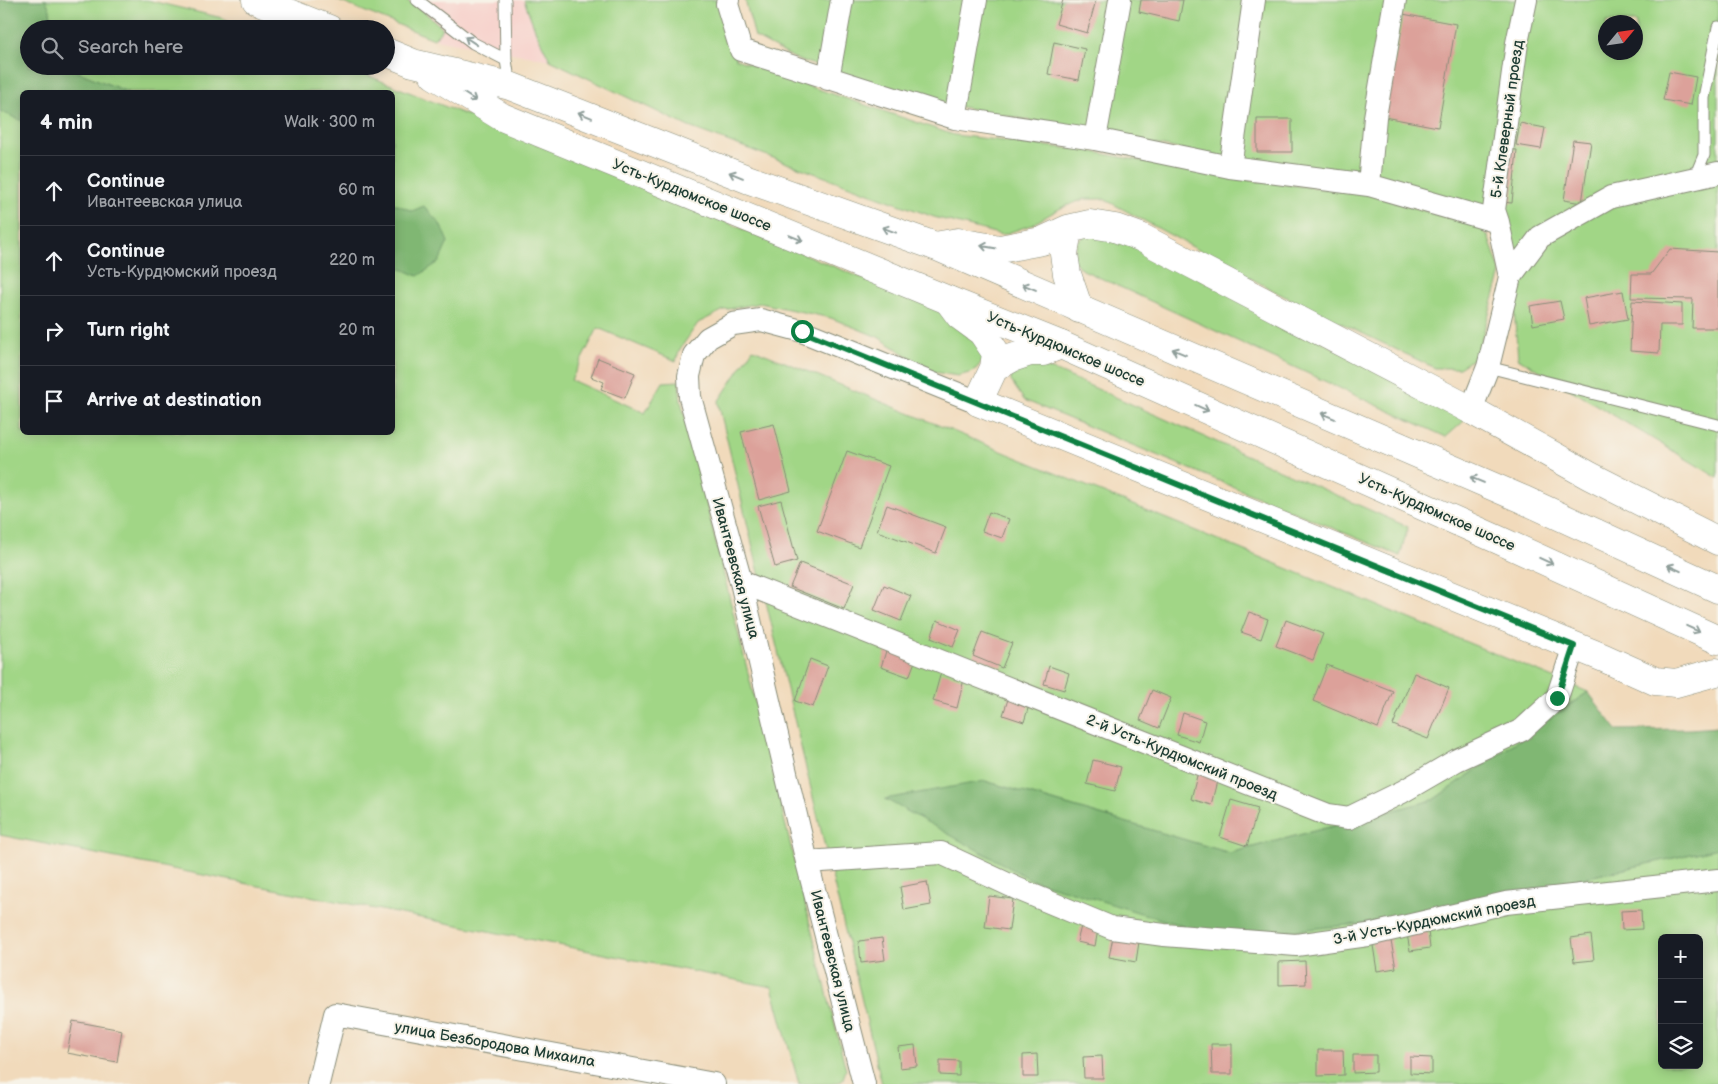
<!DOCTYPE html>
<meta charset="utf-8">
<style>
:root{--surface:#171b24;--page:#242831;--text:#f1f3f6;--muted:#9ea1a6;--line:#363941}
body{margin:0;font-family:"Balsamiq Sans",sans-serif;background:var(--page);color:var(--text)}
.controls{position:absolute;right:15px;bottom:15px;display:grid;overflow:hidden;border-radius:8px;box-shadow:0 2px 12px #0003}
.controls button{width:45px;height:45px;display:grid;place-items:center;padding:0;border:0;border-bottom:1px solid var(--line);background:var(--surface);color:var(--text);font:25px sans-serif}
.compass{position:absolute;left:1598px;top:15px;width:45px;height:45px;border-radius:50%;background:var(--surface);box-shadow:0 2px 12px #0003;rotate:61deg}
.stop{position:absolute;width:15px;height:15px;margin:-11px;border:4px solid #0b8043;border-radius:50%;background:#fff}
.stop.end{background:#0b8043;border-color:#fff;box-shadow:0 1px 5px #0008}
.list{margin:0;padding:0;list-style:none}
h2{display:flex;justify-content:space-between;align-items:center;height:65px;margin:0;padding:0 20px;font-size:21px}
h2 small{font-size:16px;font-weight:400;color:var(--muted)}
.list li{display:grid;grid-template-columns:32px 1fr auto;gap:15px;align-items:center;box-sizing:border-box;height:70px;padding:0 20px;border-top:1px solid var(--line)}
.list b{display:block;font-size:19px;white-space:nowrap}
.list p{margin:0;font-size:16px;white-space:nowrap;color:var(--muted)}
.list em{font-size:16px;font-style:normal;color:var(--muted)}
.icon{flex:none;width:28px;height:28px;fill:none;stroke:currentColor;stroke-width:2;stroke-linecap:round;stroke-linejoin:round}
.map{position:relative;flex:none;width:1718px;height:1084px;overflow:hidden}
.search{position:absolute;background:var(--surface);box-shadow:0 2px 12px #0003;left:20px;top:20px;width:375px;height:55px;display:flex;align-items:center;gap:12px;box-sizing:border-box;padding:0 18px;border-radius:28px;color:var(--muted);font-size:19px}
.panel{position:absolute;background:var(--surface);box-shadow:0 2px 12px #0003;left:20px;top:90px;width:375px;height:345px;border-radius:8px}
.map>svg:first-child{display:block}
.built{fill:#f7d0ca}
.green{fill:#a1d686;stroke:#608a5d;fill-rule:evenodd}
.forest{fill:#80b773;stroke:#507a54}
.building{fill:#dca19a}
.lines{fill:none;stroke-linecap:round;stroke-linejoin:round}
.service-casing{stroke:#888c78;stroke-width:13}
.minor-casing{stroke:#888c78;stroke-width:24}
.tertiary-casing{stroke:#888c78;stroke-width:29}
.primary-casing{stroke:#888c78;stroke-width:29}
.service{stroke:#fff;stroke-width:11}
.minor{stroke:#fff;stroke-width:22}
.tertiary{stroke:#fff;stroke-width:28}
.primary{stroke:#fff;stroke-width:28}
.oneway{stroke:#8f9e9a}
.route{stroke:#0b8043;stroke-width:6}
.labels{text-anchor:middle;stroke-width:4;stroke-linejoin:round;paint-order:stroke}
.street-label{font-size:15px;fill:#1f3d34;stroke:#f7f3e8}
</style>
<div class="map">
<svg width="1718" height="1084" viewBox="0 0 1718 1084">
<rect width="100%" height="100%" fill="#f7f3e8"/>
<filter id="ink" filterUnits="userSpaceOnUse"><feTurbulence type="fractalNoise" baseFrequency=".02" numOctaves="2"/><feDisplacementMap in="SourceGraphic" scale="10" xChannelSelector="R" yChannelSelector="G"/><feConvolveMatrix kernelMatrix="1 2 1 2 8 2 1 2 1" color-interpolation-filters="sRGB"/></filter>
<filter id="wash" filterUnits="userSpaceOnUse"><feTurbulence type="fractalNoise" baseFrequency=".0096" numOctaves="4" result="noise"/><feDisplacementMap in="SourceGraphic" scale="20" xChannelSelector="R" yChannelSelector="G"/><feGaussianBlur stdDeviation="1.12" result="paint"/><feColorMatrix in="noise" values="0 0 0 0 0 0 0 0 0 0 0 0 0 0 0 0 0 1.4 0 .05"/><feComposite in="paint" operator="in"/></filter>
<g filter="url(#wash)">
<rect width="100%" height="100%" fill="#f1dabb"/>
<!-- built -->
<path class="built" d="M336,0H524L536,32L550,60L434,39Z"/>
<!-- green -->
<path class="green" d="M0,0H147L222,18L249,29H29V66H344L496,127L937,309L986,352L982,362L973,372L958,376L934,372L878,337L831,318L760,303L724,310L698,323L680,349L676,361L598,328L571,380L645,413L663,382L679,381L681,401L846,1070L842,1081L831,1084H799L772,987L0,835ZM22,92H392V432H22Z
M336,0H406L422,10L443,28L434,39Z
M524,0H719L736,59L800,83L954,135L1089,151L1231,178L1368,194L1478,227L1488,236L1501,273L1476,357L1459,368H1435L1280,294L1104,199H1084L1061,208L1031,225L1002,235L934,217L689,127L550,60L536,32Z
M745,0H1718V478L1518,358L1506,212L946,104L798,60L755,37ZM1606,22H1636V52H1606Z
M1087,235L1133,244L1466,416L1463,422L1446,437L1081,269L1073,260L1077,241Z
M753,349L1588,692L1433,800L1230,853L985,781L1397,920L1718,848V1084H882L718,402ZM1662,938H1699V1065H1662Z
M1024,362L1059,372L1408,527L1400,556L1024,400L1011,381L1012,371Z"/>
<!-- forest -->
<path class="forest" d="M0,0H46L50,10L52,29H29V66H69L76,71L128,92H22V121L0,111Z
M393,203L412,211L424,206L440,224L448,242L439,262L418,276L393,265Z
M1588,692L1617,730L1690,729L1718,727V848L1397,920L1222,938L1030,879L885,799L985,781L1230,853L1433,800Z"/>
<g id="blocks">
<!-- building -->
<path class="building" d="M1063,0H1096L1087,33L1056,24Z
M1141,0H1183L1179,21L1139,12Z
M1403,14L1456,24L1438,127L1384,117Z
M1054,42L1085,49L1079,80L1048,74Z
M1669,72L1696,77L1691,105L1663,100Z
M1257,119H1292V152H1257Z
M1520,123L1545,128L1541,149L1516,145Z
M1573,140L1591,142L1582,203L1564,200Z
M1507,149L1517,150L1512,203L1502,202Z
M1670,249L1718,252V328H1692L1693,299L1631,298L1632,274H1651Z
M1623,291L1628,319L1589,326L1584,298Z
M1560,301L1564,319L1533,325L1530,306Z
M1632,301L1682,304V325H1660L1659,353L1630,351Z
M598,358L635,373L625,398L601,389L604,382L591,377Z
M774,424L791,491L759,500L741,432Z
M847,451L889,466L859,547L817,531Z
M781,500L797,561L775,567L758,506Z
M887,505L946,527L936,553L877,531Z
M989,512L1009,519L1002,538L982,531Z
M800,563L854,584L844,609L790,587Z
M884,585L911,596L901,621L874,610Z
M1249,612L1268,619L1261,639L1241,632Z
M937,620L960,630L953,647L931,638Z
M1286,620L1323,634L1313,660L1276,646Z
M982,632L1012,643L1002,668L973,656Z
M887,648L916,659L909,677L881,667Z
M810,659L828,666L813,707L795,701Z
M1327,665L1393,691L1378,728L1313,701Z
M1049,666L1069,673L1064,690L1044,684Z
M941,672L964,679L957,708L933,701Z
M1414,673L1449,688L1428,739L1393,725Z
M1152,690L1171,698L1159,728L1140,720Z
M1009,696L1030,702L1024,722L1003,715Z
M1183,713L1205,721L1199,742L1177,735Z
M1093,760L1121,767L1115,791L1087,784Z
M1198,772L1218,777L1211,805L1191,799Z
M1231,800L1258,808L1247,846L1220,837Z
M927,882L931,905L904,910L900,887Z
M989,896L1013,899L1009,930L985,927Z
M1641,910L1642,929L1622,930L1621,911Z
M1081,926L1098,930L1095,946L1077,942Z
M1428,931L1430,948L1410,951L1407,934Z
M1591,935L1594,960L1574,962L1571,938Z
M1390,936L1396,968L1377,971L1372,939Z
M1113,937L1139,942L1136,962L1109,957Z
M882,938L885,960L861,963L859,941Z
M1305,961L1306,984L1279,985V962Z
M73,1021L122,1030L117,1062L67,1053Z
M1211,1044H1232V1074H1212Z
M915,1045L917,1066L900,1068L898,1047Z
M1318,1050H1343L1344,1075L1318,1076Z
M1037,1054L1038,1077H1023V1055Z
M1353,1055H1376V1072L1353,1073Z
M1102,1056L1103,1078H1084L1083,1057Z
M1410,1057L1432,1058V1074L1410,1073Z
M940,1060L959,1061V1076L940,1075Z"/>
</g>
</g>
<g filter="url(#ink)">
<use href="#blocks" fill-opacity="0" stroke="#888c78" stroke-width="1"/>
<g class="lines">
<defs>
<path id="service" d="M417,0L473,43L506,60L510,86
M505,0L506,60
M1694,179L1704,155V98L1718,27
M1488,367L1718,425"/>
<path id="minor" d="M728,0L727,4L741,50L955,118L1095,139L1230,167L1369,185L1498,222
M828,79L842,0
M955,118L976,0
M1095,139L1120,0
M1230,167L1254,0
M1369,185L1375,117L1395,0
M1510,277L1540,237L1611,197L1718,173
M1471,410L1488,367L1510,277L1498,222L1494,210L1517,43L1526,0
M741,582L1328,815L1349,818L1402,792L1457,760L1522,730L1557,698L1574,646
M807,862L941,853L1018,889L1112,928L1164,935L1296,945L1368,935L1506,903L1718,880
M318,1084L335,1014L714,1084
M864,1084L807,862L741,582L690,397L689,376L694,355L708,338L733,324L761,320L802,331L978,402"/>
<path id="tertiary" d="M1068,229L1064,254L1067,274L1079,309
M935,246L958,242L1000,249L1042,241L1068,229L1090,224L1115,228L1140,237L1471,410L1590,476L1718,541
M948,300L960,316L982,332L996,353L994,368L978,402L1604,658L1655,681L1676,683L1716,672
M994,368L1012,358L1030,352H1043L1061,345"/>
<path id="primary" d="M256,0L329,29
M386,52L413,63L510,86L747,179L935,246L1522,499L1718,589
M434,75L502,117L948,300L1061,345L1501,541L1718,640"/>
</defs>
<!-- service casing -->
<use href="#service" class="service-casing"/>
<!-- minor casing -->
<use href="#minor" class="minor-casing"/>
<!-- tertiary casing -->
<use href="#tertiary" class="tertiary-casing"/>
<!-- primary casing -->
<use href="#primary" class="primary-casing"/>
<!-- service -->
<use href="#service" class="service"/>
<!-- minor -->
<use href="#minor" class="minor"/>
<!-- tertiary -->
<use href="#tertiary" class="tertiary"/>
<!-- primary -->
<use href="#primary" class="primary"/>
</g>
<!-- one-way arrows -->
<defs><path id="oneway-shaft" d="M-6 0H5M1.5-3L5.5 0L1.5 3" fill="none" stroke-width="1.6" stroke-linecap="round" stroke-linejoin="round" transform="scale(1.25)"/></defs>
<g class="oneway">
<use href="#oneway-shaft" transform="translate(471 41) rotate(-146)"/>
<use href="#oneway-shaft" transform="translate(470 97) rotate(32)"/>
<use href="#oneway-shaft" transform="translate(585 115) rotate(-158)"/>
<use href="#oneway-shaft" transform="translate(736 175) rotate(-158)"/>
<use href="#oneway-shaft" transform="translate(889 230) rotate(-160)"/>
<use href="#oneway-shaft" transform="translate(796 238) rotate(22)"/>
<use href="#oneway-shaft" transform="translate(988 247) rotate(-170)"/>
<use href="#oneway-shaft" transform="translate(1029 287) rotate(-157)"/>
<use href="#oneway-shaft" transform="translate(1179 352) rotate(-157)"/>
<use href="#oneway-shaft" transform="translate(1202 408) rotate(24)"/>
<use href="#oneway-shaft" transform="translate(1328 416) rotate(-157)"/>
<use href="#oneway-shaft" transform="translate(1477 480) rotate(-157)"/>
<use href="#oneway-shaft" transform="translate(1546 561) rotate(25)"/>
<use href="#oneway-shaft" transform="translate(1674 568) rotate(-155)"/>
<use href="#oneway-shaft" transform="translate(1693 629) rotate(25)"/>
</g>
</g>
<g class="lines" filter="url(#ink)">
<!-- route -->
<path class="route" d="M802,331L1574,646L1557,698"/>
</g>
<g class="labels">
<!-- street labels -->
<g class="street-label">
<text transform="translate(1507 119) rotate(-82)" y="5">5-й Клеверный проезд</text>
<text transform="translate(692 195) rotate(22)" y="5">Усть-Курдюмское шоссе</text>
<text transform="translate(1066 349) rotate(23)" y="5">Усть-Курдюмское шоссе</text>
<text transform="translate(1437 512) rotate(24)" y="5">Усть-Курдюмское шоссе</text>
<text transform="translate(736 568) rotate(75)" y="5">Ивантеевская улица</text>
<text transform="translate(1182 757) rotate(22)" y="5">2-й Усть-Курдюмский проезд</text>
<text transform="translate(1434 920) rotate(-11)" y="5">3-й Усть-Курдюмский проезд</text>
<text transform="translate(833 961) rotate(76)" y="5">Ивантеевская улица</text>
<text transform="translate(495 1044) rotate(10)" y="5">улица Безбородова Михаила</text>
</g>
</g>
</svg>
<div class="controls">
<button>+</button>
<button>−</button>
<button><svg class="icon" aria-label="layers" viewBox="0 0 24 24"><path d="M12 4l9 5-9 5-9-5zM3 14l9 5 9-5"/></svg></button>
</div>
<svg class="compass" viewBox="-18 -18 36 36"><path d="M0-13l5 13h-10z" fill="#e53935"/><path d="M0 13l5-13h-10z" fill="#9ea1a6"/></svg>
<div class="stop" style="left:802px;top:331px"></div>
<div class="stop end" style="left:1557px;top:698px"></div>
<div class="search"><svg class="icon" aria-label="search" viewBox="0 0 24 24"><circle cx="10" cy="10" r="6"/><path d="M15 15l6 6"/></svg>Search here</div>
<section class="panel">
<h2>4 min<small>Walk · 300 m</small></h2>
<ul class="list">
<li><svg class="icon" aria-label="ahead" viewBox="0 0 24 24"><path d="M12 20V5M6 11l6-6 6 6"/></svg><div><b>Continue</b><p>Ивантеевская улица</p></div><em>60 m</em></li>
<li><svg class="icon" aria-label="ahead" viewBox="0 0 24 24"><path d="M12 20V5M6 11l6-6 6 6"/></svg><div><b>Continue</b><p>Усть-Курдюмский проезд</p></div><em>220 m</em></li>
<li><svg class="icon" aria-label="right" viewBox="0 0 24 24"><path d="M7 20v-9h11M14 6l5 5-5 5"/></svg><div><b>Turn right</b></div><em>20 m</em></li>
<li><svg class="icon" aria-label="arrive" viewBox="0 0 24 24"><path d="M6 21V4h12l-3 4 3 4H6"/></svg><div><b>Arrive at destination</b></div></li>
</ul>
</section>
</div>
